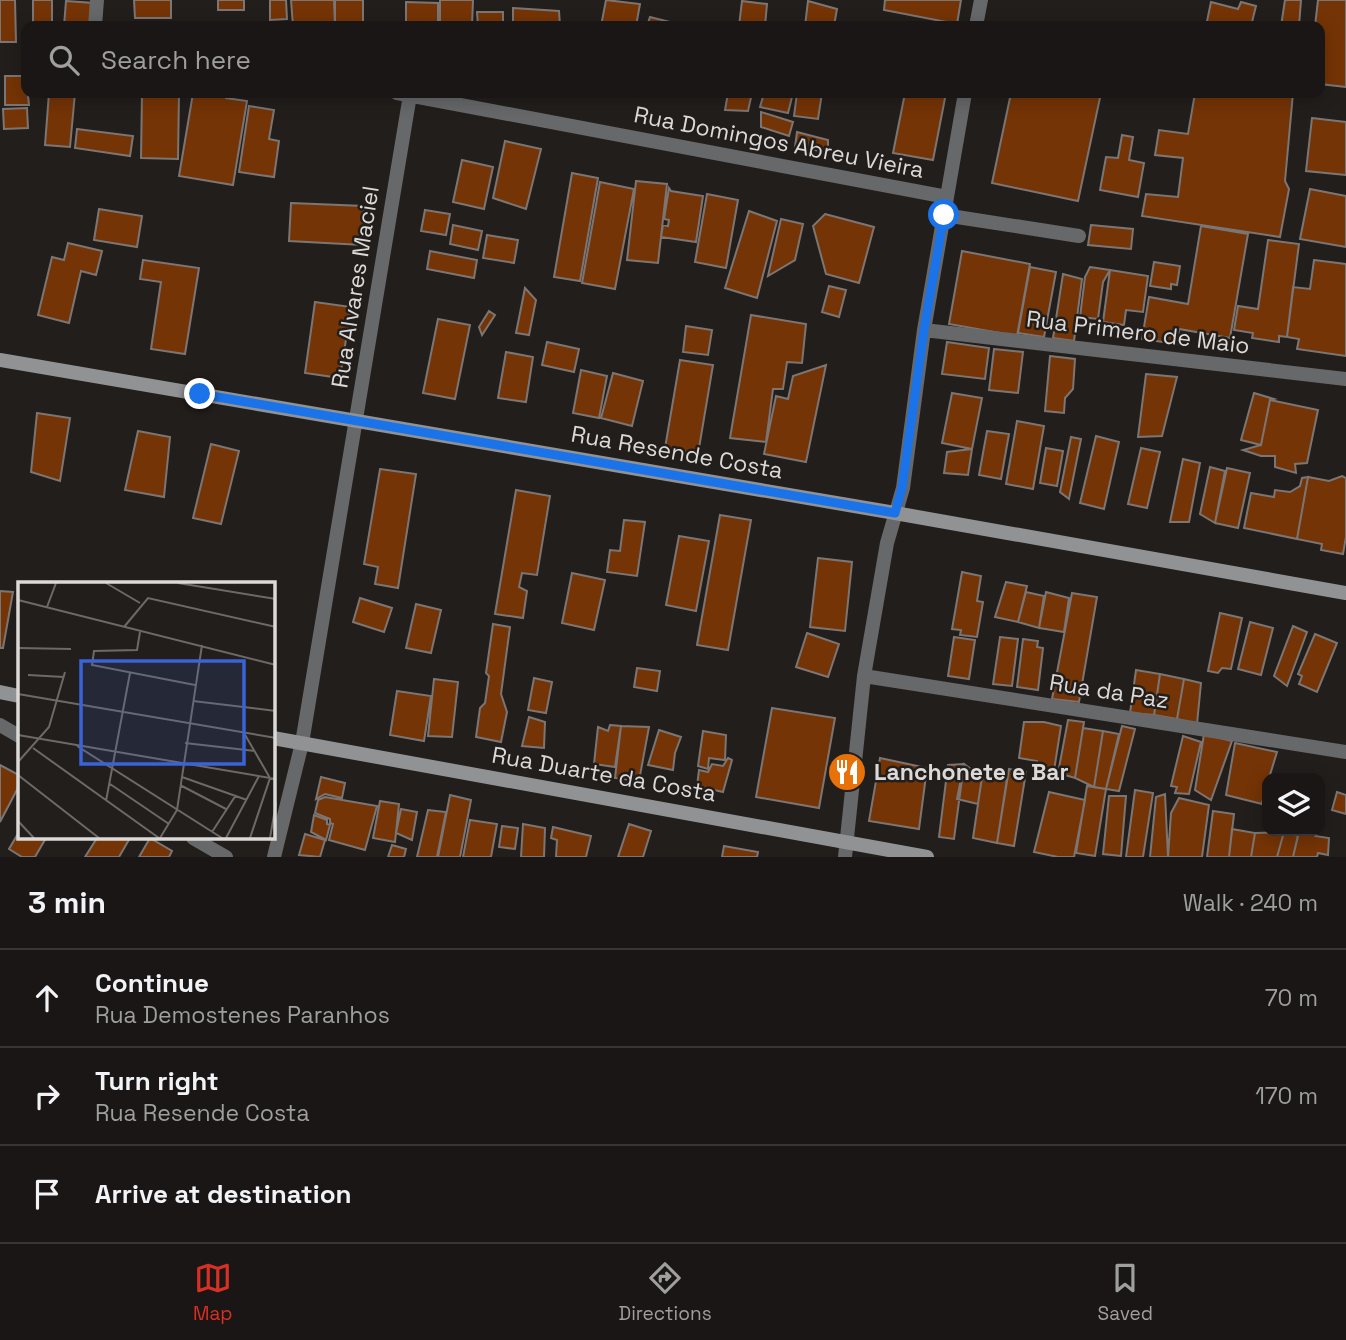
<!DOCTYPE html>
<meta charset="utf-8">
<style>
:root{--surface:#1a1615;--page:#272322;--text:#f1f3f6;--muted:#9f9fa0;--line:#383534;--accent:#d93025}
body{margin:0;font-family:"Space Grotesk",sans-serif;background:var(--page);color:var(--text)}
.controls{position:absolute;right:21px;bottom:21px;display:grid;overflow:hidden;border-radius:14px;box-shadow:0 4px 18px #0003}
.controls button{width:63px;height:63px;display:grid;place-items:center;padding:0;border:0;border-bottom:2px solid var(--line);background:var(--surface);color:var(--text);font:35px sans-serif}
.stop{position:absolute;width:21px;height:21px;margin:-16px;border:5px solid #1a73e8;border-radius:50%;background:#fff}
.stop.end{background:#1a73e8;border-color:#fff;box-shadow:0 2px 7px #0008}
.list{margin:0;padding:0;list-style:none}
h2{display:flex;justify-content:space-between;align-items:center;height:91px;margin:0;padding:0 28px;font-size:30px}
h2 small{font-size:23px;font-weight:400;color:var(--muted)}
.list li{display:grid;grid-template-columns:46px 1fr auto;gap:21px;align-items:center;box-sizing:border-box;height:98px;padding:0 28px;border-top:2px solid var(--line)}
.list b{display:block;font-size:26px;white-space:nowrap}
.list p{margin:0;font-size:23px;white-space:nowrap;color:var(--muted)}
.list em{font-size:23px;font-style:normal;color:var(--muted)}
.icon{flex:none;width:38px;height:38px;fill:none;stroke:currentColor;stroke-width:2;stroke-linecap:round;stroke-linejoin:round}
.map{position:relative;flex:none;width:1346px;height:857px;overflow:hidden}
.search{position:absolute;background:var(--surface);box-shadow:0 4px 18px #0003;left:21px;right:21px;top:21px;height:77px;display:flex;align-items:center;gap:18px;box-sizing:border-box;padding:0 24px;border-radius:14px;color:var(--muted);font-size:26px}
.sheet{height:385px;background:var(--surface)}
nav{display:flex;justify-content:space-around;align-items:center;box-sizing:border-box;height:98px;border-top:2px solid var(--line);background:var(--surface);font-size:19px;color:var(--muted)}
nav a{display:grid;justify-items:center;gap:4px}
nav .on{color:var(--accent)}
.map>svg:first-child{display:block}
.building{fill:#753405;stroke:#7b7674;stroke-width:2}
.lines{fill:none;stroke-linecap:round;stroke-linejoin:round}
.street{stroke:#67686a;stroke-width:14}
.secondary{stroke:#909294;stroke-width:14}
.route{stroke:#1a73e8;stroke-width:9}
.labels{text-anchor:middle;stroke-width:5;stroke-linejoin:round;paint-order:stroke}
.street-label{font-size:23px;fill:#dcdad8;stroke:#221e1c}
.poi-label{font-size:23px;font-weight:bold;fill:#dcdad8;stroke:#221e1c;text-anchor:start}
.inset-road{fill:none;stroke:#6c6967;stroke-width:2}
.view{fill:#3a63d8;fill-opacity:0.15;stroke:#3a63d8;stroke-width:3.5}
.inset-edge{fill:none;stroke:#dcdad8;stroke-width:3.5}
</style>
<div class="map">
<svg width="1346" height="857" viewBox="0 0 1346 857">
<rect width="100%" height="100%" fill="#221e1c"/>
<!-- building -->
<path class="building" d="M0,0H15L16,42H0Z
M33,0H52V26H33Z
M134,0H171V18H135Z
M218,0H244V10H218Z
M270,0H286L287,19L270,20Z
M291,0H334L335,26H293Z
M335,0H363V26H335Z
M440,0H473L472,26H440Z
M606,0L640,4L636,26H601Z
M885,0H961L957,24L884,10Z
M1285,0H1301L1299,26H1281Z
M1318,0H1346V87L1320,84V26H1315Z
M66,1L94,3L92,26H64Z
M742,1L767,4L765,26H739Z
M808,1L837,9L834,26H805Z
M406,2L438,3V26H406Z
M1211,2L1238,9L1241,2L1256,6L1251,26H1206Z
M513,8L559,11L560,26H513Z
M477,12H503V26H478Z
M650,17L682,25L681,26H647Z
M5,76H26L29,105H5Z
M49,93H75L70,147L45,145Z
M142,93H179L178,159L141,158Z
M193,93L214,95V93H224L226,98L247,101L233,185L179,176Z
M728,93H752L748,111L725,110Z
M764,93H793L788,113L760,107Z
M797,93H822L818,119L794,116Z
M905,93H946L933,160L893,153Z
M1011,93H1101L1078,201L992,183Z
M1195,93H1293L1285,181L1289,189L1280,237L1142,216L1146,194L1178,197L1183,158L1155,155L1159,130L1188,134Z
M249,106L274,110L269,139L279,141L274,177L239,172Z
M27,108L28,128L4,129L3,109Z
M761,112L793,122L789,136L761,127Z
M1312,118L1346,122V175L1306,171Z
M77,129L133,136L130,156L75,148Z
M797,132L828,140V152L795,147Z
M1122,135L1133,137L1129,160L1144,163L1138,197L1100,190L1106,157L1118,158Z
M505,141L541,149L526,209L493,198Z
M462,160L493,167L484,209L453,202Z
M572,173L598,178L580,281L554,277Z
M636,181L667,184L658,263L627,260Z
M600,182L634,189L615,289L582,283Z
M669,188L671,191L703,196L696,242L661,237L663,225L668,226L669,220L664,219Z
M1310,189L1346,196V247L1300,239Z
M707,194L738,200L726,268L695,262Z
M291,203L364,206L362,245L289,241Z
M99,209L142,216L137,247L94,240Z
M425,210L450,214L446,235L421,231Z
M749,211L777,221L757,298L725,288Z
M825,214L874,227L859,283L826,274L813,226Z
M781,219L803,224L795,260L768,276Z
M453,225L482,231L478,250L450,244Z
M1091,225L1133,229L1131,249L1088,245Z
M1201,226L1248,234L1230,338L1179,329L1177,344L1142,339L1149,297L1188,304Z
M487,235L518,240L514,263L483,258Z
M1268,240L1299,244L1287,337L1279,336V342L1252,338L1253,333L1234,330L1238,306L1258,309Z
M68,243L102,251L96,275L81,271L69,323L38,315L52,257L64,260Z
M430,251L477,260L474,278L427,269Z
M962,251L1030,264L1017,336L949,324Z
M143,260L199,268L185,354L151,349L161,282L140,279Z
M1314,260L1346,264V356L1297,349L1299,339L1287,337L1293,287L1310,289Z
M1154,262L1180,266L1177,285L1171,284V289L1150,286Z
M1030,267L1056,272L1044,337L1018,333Z
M1090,267L1110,270L1103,282L1098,319L1080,317L1085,277Z
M1110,270L1148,276L1143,312L1126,310L1124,325L1103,322Z
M1063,274L1082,279L1074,341L1053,338Z
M829,286L846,290L839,317L822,312Z
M525,288L536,300L529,335L516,333Z
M315,302L351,307L340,378L305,373Z
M489,311L495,315L482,335L479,327Z
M751,315L806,324L802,363L787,362L783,389H773L766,442L730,438Z
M438,319L470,325L455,399L423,393Z
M686,326L712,330L708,355L683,352Z
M547,342L579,349L574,372L542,365Z
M947,342L989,348L985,379L942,374Z
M994,349L1023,352L1018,393L989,390Z
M506,352L533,357L526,402L498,398Z
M1050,356L1075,359L1073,389L1065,398L1064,413L1045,411Z
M680,360L713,365L698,454L665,448Z
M826,365L806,462L764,454L776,396L788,399L793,376Z
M581,370L607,376L599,418L573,413Z
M613,373L643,381L632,426L601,418Z
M1146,374L1177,377L1162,436L1138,437Z
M952,393L982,398L972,449L942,443Z
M1254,393L1274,399L1270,400L1261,445L1241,440Z
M1270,400L1318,410L1307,463L1295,464L1296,473L1275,467V456H1261L1243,450L1261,445Z
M37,413L70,418L60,481L31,472Z
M1017,421L1044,426L1033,489L1006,484Z
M138,431L170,437L164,497L125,490Z
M987,431L1009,434L1001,479L979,475Z
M1096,436L1119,442L1104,509L1080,503Z
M1071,437L1081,439L1069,499L1060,492Z
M211,444L239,451L221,524L193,518Z
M1046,448L1063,451L1057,486L1040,483Z
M1141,448L1160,452L1147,508L1128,504Z
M972,449L968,475L944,473L947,452Z
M1183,459L1200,463L1189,522H1170Z
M1210,467L1225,471L1215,523L1200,514Z
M1227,468L1250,473L1238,528L1215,523Z
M380,469L416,474L398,588L375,584L378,567L364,564Z
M1342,476L1346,478V537L1343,554L1321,550L1322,544L1297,539L1308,477L1329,481Z
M1308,477L1297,539L1244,528L1251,493L1274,497L1275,490L1290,492L1300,486L1302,478Z
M516,490L550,496L537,575L522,573L519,587L527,591L523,618L495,614Z
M720,515L751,520L728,650L697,645Z
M624,520L645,522L637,576L607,572L610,550L620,551Z
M679,536L709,541L696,611L666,605Z
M818,558L852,562L845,631L810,627Z
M962,572L981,576L977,601L983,602L977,637L960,635L961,630L952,629Z
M572,573L605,580L594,630L562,623Z
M1006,582L1027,586L1018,622L995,617Z
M0,591L13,592L3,648H0Z
M1026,592L1044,596L1039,628L1018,622Z
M1046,592L1069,598L1064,632L1039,628Z
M1072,593L1097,597L1079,702L1052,699Z
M360,598L392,608L384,632L353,622Z
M416,604L441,610L431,653L406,648Z
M1220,613L1242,618L1231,669L1222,668L1218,673L1208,671Z
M1250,622L1273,628L1261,675L1238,669Z
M493,624L510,627L501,694L507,712L501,742L476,737L480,708L485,703L489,676L486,673Z
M1293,626L1307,632L1287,686L1274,676Z
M807,633L839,644L828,677L796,667Z
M1315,634L1337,643L1317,692L1299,684L1302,676L1298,674Z
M954,637L975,640L969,679L948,676Z
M1000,637L1018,639L1012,686L993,684Z
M1023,639L1038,641L1037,647L1043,648L1038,690L1017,687Z
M637,668L660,671L657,691L634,687Z
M1136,670L1160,674L1154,715L1130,713Z
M1160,674L1184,679L1177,719L1154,715Z
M534,678L552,682L546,713L528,710Z
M434,679L458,682L452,737L428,736Z
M1184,679L1201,683L1197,724L1177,719Z
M397,691L431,696L424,741L390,735Z
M772,708L835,718L819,808L756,797Z
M529,717L545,722L544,748L522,746Z
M1068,720L1084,722L1075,778L1058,773Z
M1024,722H1044L1061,726L1053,777L1038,775L1037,761L1019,758Z
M610,725L621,726L615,767L594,764L598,727L608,731Z
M621,726L649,727L639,781L615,778Z
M1122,726L1135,729L1119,791L1106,789Z
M1083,728L1103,731L1094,787L1075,778Z
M659,730L681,737L675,753L673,770L648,765Z
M703,731L726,735L725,760L709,758L708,769L698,766Z
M1103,731L1119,734L1106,789L1094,787Z
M1204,734L1232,741L1211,800L1195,790Z
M1183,736L1201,742L1189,794L1175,793L1177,787L1171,786Z
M1235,743L1277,752L1269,778H1267L1262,804L1226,795Z
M728,758L732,760L723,792L697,786L699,770L708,772L712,764L723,766Z
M880,758L927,768L919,829L869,821Z
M964,764L982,777L978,804L957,799Z
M964,764L954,839L939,837L948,765Z
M0,765L19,775V786L0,822Z
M1009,769L1026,772L1014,846L997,843Z
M321,777L345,783L342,798L325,794L316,799Z
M982,777L1007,779L997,843L973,838Z
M1087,786L1106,789L1095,856L1076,853Z
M1135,790L1153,793L1143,857H1126Z
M1049,792L1085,800L1074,857H1058L1034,852Z
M1337,792L1346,795V814L1332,810Z
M1165,794L1168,857H1150L1156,797Z
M450,795L471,800L460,857H438Z
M1109,796H1126L1121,856L1103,854Z
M325,797L377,806L365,850L329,840L333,824L330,823V819L315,813L318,800Z
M1179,798L1209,805L1202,857H1168L1171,813Z
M380,801L399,804L395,842L373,838Z
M401,809L417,812L412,840L396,833Z
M428,810L446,812L437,857H417Z
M1213,811L1234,814L1229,857H1207Z
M314,815L327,820V824L330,825L326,840L311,832Z
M470,820L497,824L491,857H463Z
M523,824L545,828L544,857H521Z
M629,824L651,831L643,857H618Z
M502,826L518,828L515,849L499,847Z
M553,827L591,836L586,857H556L557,840L551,838Z
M1232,829L1255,833L1251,857H1229Z
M1299,831H1315V836L1329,838L1328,855L1318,853L1317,857H1293Z
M19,832V838H46L35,857H22L9,849Z
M1284,832L1298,836L1293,857H1277Z
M1284,832L1277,857H1251L1255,833Z
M305,834L325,840L320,857L299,855Z
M97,838H130L119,857H85Z
M150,838L172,851L169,857H139Z
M392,845L406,849L404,857H388Z
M724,846L758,852L757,857H722Z"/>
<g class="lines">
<!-- street -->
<path class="street" d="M95,26L97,0
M976,26L981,0
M397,93L947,197
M944,215L1079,236
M924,330L1346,379
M864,676L1346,752
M0,725L19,736
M193,838L226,857
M274,857L302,743L410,95
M845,857L864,676L887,543L903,488L924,330L965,93"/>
<!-- secondary -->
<path class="secondary" d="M0,360L895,513L1346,593
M0,692L19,696
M273,738L927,857"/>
</g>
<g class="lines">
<!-- route -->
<path class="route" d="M200,394L895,513L902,488L924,330L944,215"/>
</g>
<!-- icons -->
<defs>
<symbol id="restaurant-disc" viewBox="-11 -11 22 22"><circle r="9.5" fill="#e8710a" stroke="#221e1c"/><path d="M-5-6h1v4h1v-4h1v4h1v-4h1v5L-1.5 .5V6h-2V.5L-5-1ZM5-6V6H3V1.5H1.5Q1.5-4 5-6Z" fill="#fff"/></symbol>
</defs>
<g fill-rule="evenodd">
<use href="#restaurant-disc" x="825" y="750" width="44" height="44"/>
</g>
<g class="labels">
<!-- street labels -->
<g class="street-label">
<text transform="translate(779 142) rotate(11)" y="8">Rua Domingos Abreu Vieira</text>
<text transform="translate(355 287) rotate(-81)" y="8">Rua Alvares Maciel</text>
<text transform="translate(1138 332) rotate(7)" y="8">Rua Primero de Maio</text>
<text transform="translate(677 452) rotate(10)" y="8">Rua Resende Costa</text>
<text transform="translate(1109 691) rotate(9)" y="8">Rua da Paz</text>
<text transform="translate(604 774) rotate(10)" y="8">Rua Duarte da Costa</text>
</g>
<!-- poi labels -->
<g class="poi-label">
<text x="874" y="780">Lanchonete e Bar</text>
</g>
</g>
<!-- overview -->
<g transform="translate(18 582)">
<rect width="257" height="257" fill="#221e1c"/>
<path class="inset-road" d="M88,1L122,21M160,1L258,17M0,18L258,83M29,25L38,1M106,45L130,16L258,45M122,50L119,68L76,69L74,83L177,103M0,66L53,67M10,93L46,95M0,112L258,156M175,119L258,129M226,151L252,196L232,256M0,153L258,197M167,161L237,169M59,164L204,256M15,166L141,256M0,180L31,145L47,90M0,193L81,256M164,195L229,218M92,202L151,242M162,203L208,227M88,219L112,91M0,239L16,256M194,250L218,213M142,256L159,228L184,63M208,256L241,194M252,256L258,221"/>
<path class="view" d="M63,79H226V182H63Z"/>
<rect width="257" height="257" class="inset-edge"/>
</g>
</svg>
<div class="controls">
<button><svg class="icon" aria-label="layers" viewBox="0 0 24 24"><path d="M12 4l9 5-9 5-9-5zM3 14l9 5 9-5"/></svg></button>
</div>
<div class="stop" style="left:944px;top:215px"></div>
<div class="stop end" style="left:200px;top:394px"></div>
<div class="search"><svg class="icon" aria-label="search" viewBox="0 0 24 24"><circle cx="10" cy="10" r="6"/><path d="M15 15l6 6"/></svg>Search here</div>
</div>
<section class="sheet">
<h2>3 min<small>Walk · 240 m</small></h2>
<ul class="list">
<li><svg class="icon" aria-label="ahead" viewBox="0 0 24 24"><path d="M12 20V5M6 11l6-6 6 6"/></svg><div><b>Continue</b><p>Rua Demostenes Paranhos</p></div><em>70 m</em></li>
<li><svg class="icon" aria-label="right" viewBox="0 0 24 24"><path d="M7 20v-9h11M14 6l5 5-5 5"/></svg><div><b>Turn right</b><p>Rua Resende Costa</p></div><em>170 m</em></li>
<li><svg class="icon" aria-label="arrive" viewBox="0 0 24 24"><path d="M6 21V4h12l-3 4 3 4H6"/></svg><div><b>Arrive at destination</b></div></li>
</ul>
</section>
<nav>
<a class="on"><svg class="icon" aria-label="map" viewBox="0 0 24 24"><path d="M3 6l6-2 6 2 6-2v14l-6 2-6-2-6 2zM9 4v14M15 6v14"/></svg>Map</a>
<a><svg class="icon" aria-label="directions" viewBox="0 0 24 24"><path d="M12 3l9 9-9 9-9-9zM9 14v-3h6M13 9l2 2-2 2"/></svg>Directions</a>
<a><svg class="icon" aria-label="saved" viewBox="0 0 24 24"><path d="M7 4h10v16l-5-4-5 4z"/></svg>Saved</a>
</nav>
